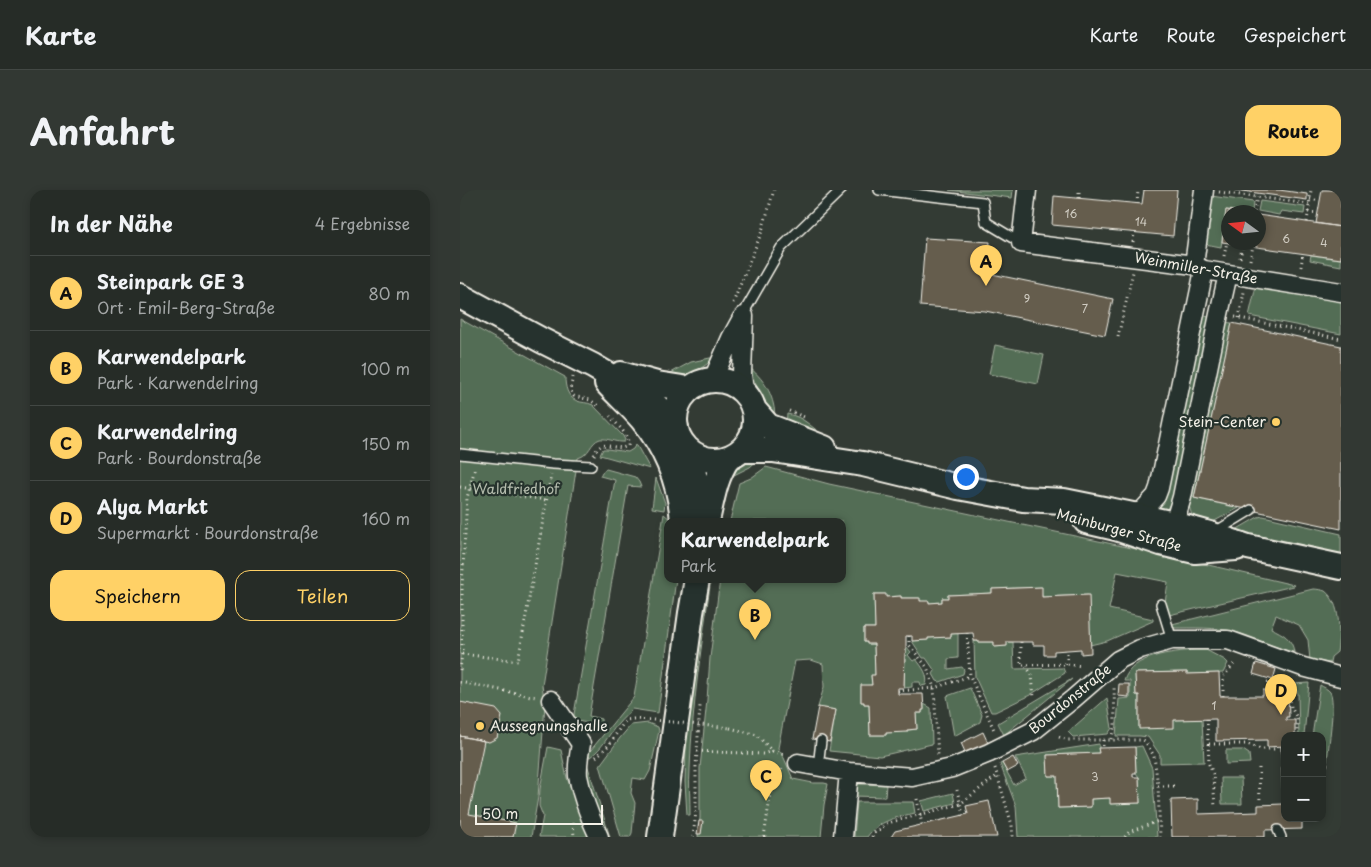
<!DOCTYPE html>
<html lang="de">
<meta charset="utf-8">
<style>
:root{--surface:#262c27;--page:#323833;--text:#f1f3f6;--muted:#a4a7a7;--line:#424844;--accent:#ffd166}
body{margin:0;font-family:"Playpen Sans",sans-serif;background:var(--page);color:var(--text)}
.controls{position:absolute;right:15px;bottom:15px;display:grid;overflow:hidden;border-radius:10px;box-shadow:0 2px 8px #0003}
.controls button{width:45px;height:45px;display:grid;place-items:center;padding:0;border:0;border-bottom:1px solid var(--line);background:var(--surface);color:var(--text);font:25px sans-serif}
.compass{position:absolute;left:761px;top:15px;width:45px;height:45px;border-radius:50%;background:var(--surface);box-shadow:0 2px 8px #0003;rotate:285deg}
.scale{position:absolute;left:15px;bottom:12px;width:128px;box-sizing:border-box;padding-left:5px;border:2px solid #f4f1e8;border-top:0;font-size:14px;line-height:18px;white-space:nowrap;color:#f4f1e8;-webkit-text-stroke:4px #26332d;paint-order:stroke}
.you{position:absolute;left:505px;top:286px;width:18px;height:18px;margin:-12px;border:4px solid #fff;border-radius:50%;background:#1a73e8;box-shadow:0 0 0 8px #1a73e833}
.badge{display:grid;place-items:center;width:32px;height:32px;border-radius:50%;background:var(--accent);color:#111;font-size:16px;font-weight:700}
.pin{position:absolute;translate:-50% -41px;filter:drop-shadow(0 1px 2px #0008)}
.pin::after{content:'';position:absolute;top:26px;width:18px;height:15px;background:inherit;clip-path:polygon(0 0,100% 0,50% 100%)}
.popup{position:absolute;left:204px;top:328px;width:182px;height:65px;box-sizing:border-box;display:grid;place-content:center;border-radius:10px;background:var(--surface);filter:drop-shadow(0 1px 4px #0005);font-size:16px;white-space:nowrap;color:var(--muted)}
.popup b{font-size:19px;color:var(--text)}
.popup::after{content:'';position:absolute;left:50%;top:100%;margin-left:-10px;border:10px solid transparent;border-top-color:var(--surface)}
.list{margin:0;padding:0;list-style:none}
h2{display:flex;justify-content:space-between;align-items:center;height:65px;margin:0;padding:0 20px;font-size:21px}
h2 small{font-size:16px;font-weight:400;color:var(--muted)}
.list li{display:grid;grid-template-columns:32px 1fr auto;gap:15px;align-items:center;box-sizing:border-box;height:75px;padding:0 20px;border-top:1px solid var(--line)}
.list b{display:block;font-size:19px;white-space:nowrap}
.list p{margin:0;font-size:16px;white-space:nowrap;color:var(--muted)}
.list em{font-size:16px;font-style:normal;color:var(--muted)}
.actions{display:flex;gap:10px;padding:15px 20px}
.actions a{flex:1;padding:11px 0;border:1px solid var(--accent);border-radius:15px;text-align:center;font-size:18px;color:var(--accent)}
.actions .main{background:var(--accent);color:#111}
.map{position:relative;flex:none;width:881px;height:647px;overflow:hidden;border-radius:15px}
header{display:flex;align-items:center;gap:30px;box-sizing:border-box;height:70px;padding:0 25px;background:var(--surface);border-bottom:1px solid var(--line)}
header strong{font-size:24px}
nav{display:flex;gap:28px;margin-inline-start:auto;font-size:18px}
.intro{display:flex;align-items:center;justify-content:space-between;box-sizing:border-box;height:120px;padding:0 30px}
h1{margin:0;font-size:35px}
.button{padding:12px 22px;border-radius:15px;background:var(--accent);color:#111;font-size:18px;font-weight:700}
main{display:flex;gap:30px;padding:0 30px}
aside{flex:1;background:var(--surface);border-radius:15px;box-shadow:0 2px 8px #0003}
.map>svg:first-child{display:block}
.green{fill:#536d54;stroke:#a4af9e}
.building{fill:#655d4e;stroke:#f4f1e8}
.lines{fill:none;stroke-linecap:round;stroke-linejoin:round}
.service-casing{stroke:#f4f1e8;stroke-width:12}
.minor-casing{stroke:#f4f1e8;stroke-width:21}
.secondary-casing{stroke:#f4f1e8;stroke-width:28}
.path{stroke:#f4f1e8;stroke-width:3;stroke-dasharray:1 4;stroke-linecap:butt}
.service{stroke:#26332d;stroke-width:9}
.minor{stroke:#26332d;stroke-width:18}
.secondary{stroke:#26332d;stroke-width:24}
.path-bridge{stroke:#f4f1e8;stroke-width:3;stroke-dasharray:1 4;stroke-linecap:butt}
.poi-dot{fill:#ffd166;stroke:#26332d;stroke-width:2}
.labels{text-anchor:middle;stroke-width:4.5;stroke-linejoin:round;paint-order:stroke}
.number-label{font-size:11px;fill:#d0ccc2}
.street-label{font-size:14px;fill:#f4f1e8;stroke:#26332d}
.poi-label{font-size:14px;fill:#f4f1e8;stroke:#26332d;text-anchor:end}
.park-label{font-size:14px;fill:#b4bcad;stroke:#26332d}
</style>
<header>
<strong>Karte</strong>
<nav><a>Karte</a><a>Route</a><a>Gespeichert</a></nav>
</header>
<div class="intro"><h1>Anfahrt</h1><a class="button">Route</a></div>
<main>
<aside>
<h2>In der Nähe<small>4 Ergebnisse</small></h2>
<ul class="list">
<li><span class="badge">A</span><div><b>Steinpark GE 3</b><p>Ort · Emil-Berg-Straße</p></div><em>80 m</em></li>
<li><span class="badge">B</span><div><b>Karwendelpark</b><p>Park · Karwendelring</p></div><em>100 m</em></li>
<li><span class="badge">C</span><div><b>Karwendelring</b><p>Park · Bourdonstraße</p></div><em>150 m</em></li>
<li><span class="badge">D</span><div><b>Alya Markt</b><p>Supermarkt · Bourdonstraße</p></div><em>160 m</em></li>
</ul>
<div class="actions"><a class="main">Speichern</a><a>Teilen</a></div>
</aside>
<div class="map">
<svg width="881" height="647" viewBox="0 0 881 647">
<rect width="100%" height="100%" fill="#333b34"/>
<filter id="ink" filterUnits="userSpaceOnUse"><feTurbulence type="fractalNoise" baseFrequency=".02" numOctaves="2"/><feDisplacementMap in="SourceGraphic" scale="10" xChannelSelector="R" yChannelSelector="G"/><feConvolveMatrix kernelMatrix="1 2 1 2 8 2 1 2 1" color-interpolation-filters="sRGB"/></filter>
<g filter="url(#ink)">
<!-- green -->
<path class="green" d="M489,0H553L552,8Z
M751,6L793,12L792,22L766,20L761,57L745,54Z
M800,11L845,17L844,24L821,21L819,25L798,21Z
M851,65L880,69L881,66V76L850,70Z
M796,96L881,108V144L789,126Z
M741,125L753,128L722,281L711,312L704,324L698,319L703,309Z
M0,129L105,187C105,196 107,207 117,211C122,213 127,212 133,215L163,246L165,250L164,252H161C155,252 147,248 140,249C130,252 130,265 118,268L82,495L85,515L78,607L71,647H0Z
M763,132L772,133L734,308L779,318L749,334L733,329L729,316V304Z
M535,155L584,165L578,194L529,184Z
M250,168H254C246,176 230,186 219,187C215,188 211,186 207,185L231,172Z
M290,178C306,191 315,208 315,229C308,221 306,213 301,204C296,195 292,188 290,178Z
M327,224C345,227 350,237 365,246L326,236Z
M176,254L190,279L140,265L143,259H147L168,262L173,259Z
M301,267L290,277L272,286L270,289L260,331H254L258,310L278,274L287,269Z
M306,277L369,294L714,367L834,395L833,396L709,425L705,413L708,392L657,382L649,419L693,429V431L647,451L630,455L628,405L582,407L581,397L532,399V403L488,405V408H482V412L469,413L460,411L459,408H441V406L426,407L425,404H414L415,438H404V452H407V454H414L415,485L411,486L412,495L401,496V512H404V514H409L410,545H426V543L457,539L456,523H462V520L464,519V514L471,518L472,554L420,566L369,561L376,520L358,517L364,497L363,474L351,470L335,471L318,558L324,568L333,589L353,593H364L368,594L364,615L361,647H238L240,628V578L247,510L250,468L260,389H382V331H270L279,293L291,288Z
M146,279L175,287L179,292L181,297L168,296L129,526L141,529V533L137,535L113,530L155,290L140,286L142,282Z
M196,288L205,313L204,320L192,318Z
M204,324L212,331H208V389H216L198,523L172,519C168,524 162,529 158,534C147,546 144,557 130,567L126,566L174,507Z
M803,326L881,344V365L830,357L774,341L798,327Z
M245,389H251C242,452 232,515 230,579C229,594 230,610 230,625H227L225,592L226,555Z
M853,399C857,399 862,400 865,401C881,413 880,442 877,462L871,467L870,473L850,470L848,450L839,435L816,425L811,438C823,444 832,448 834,462C813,458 795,447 775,442C757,437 732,438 713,438L712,434Z
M498,443V468L488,469V479L502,477L504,480L503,484L480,492L477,491L473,484L475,481L466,468H463L452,451L467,450L468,448L491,447V444Z
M514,451H518V452H534V457L546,456L547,452H553L554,479L603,478L605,483L570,505L535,522H531L515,487Z
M446,456L451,462L448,465L453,471L456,469C462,477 469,485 466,495L461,496L460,492H452V497L444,498L445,463H446Z
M735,460H746L765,470L768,473L763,483L727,484V482L675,483L676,505H679V538L714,530L742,529L744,572L700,573V565L688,547L680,546H656L659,509L670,508V491H664C671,465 713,462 735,460Z
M612,489L544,545L538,533Z
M849,493L844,546H839L838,503L833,494Z
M860,495C863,497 868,499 870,502C876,511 868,559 867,572L862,571V546H852Z
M510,498L522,525L520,532L494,546L487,506Z
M647,508L652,538L648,544L613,547L608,542Z
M188,533L198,537L199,541L190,581L185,590L173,588L171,603L175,613L172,643L170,647H161L140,575L160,548L171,535Z
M639,554V563L587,565L588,586H597L598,618L631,617V609L650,608L651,614L680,613L679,587L676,583L675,557L682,556L692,578L697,647H558L556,616L540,574L542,573L554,595L566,588L555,567Z
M88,557L101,560L107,588L130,647H79L83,626L79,616L80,599Z
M766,560H783L789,564L790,573L766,574Z
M127,575L128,577L150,647L145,646L124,576Z
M761,588H781L782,614H762Z
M399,594L426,595L425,607L394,606L396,595Z
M493,603L495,613L464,621L461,611Z
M397,612H453L455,623C437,627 418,631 407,647H394Z"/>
<!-- building -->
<path class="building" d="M684,0H717L713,46L592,35L594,6L682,14Z
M775,0H819L847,4V10Z
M862,0H881V37L856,33Z
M766,20L782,22H768V52H798V25L881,37V69L762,52Z
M465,48L530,52L527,83L653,109L645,145L525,121L460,116Z
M772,133L881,156V339L734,308Z
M582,397V407L629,405L631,463L621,464V459L594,461V465H584V455H573V452H547V456L534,457V452H518V451H514L513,443L491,444V447L468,448V450L452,451V446H446V463H445L444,498H438V504H463L464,520H462V523H456L457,539L447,540V542L426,543V545H410L409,514H404V512H401V495H412L411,485H415L414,454H407V452H404V438H415L414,404H426V407L441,406V408H460V411H469V413L482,412V408H488V405L532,403V399Z
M796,473L816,479L813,490L793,484Z
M727,482V484L759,483L760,506H803V500L828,499L829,527H826V530H835V546H825V556L807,557V550L756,551V529L714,530V538L679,539V505H676L675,483Z
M659,494H669V507L658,506Z
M0,512L36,519L42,526L37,548L29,552L0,546Z
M358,517L376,520L370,552L352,549Z
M523,542L528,553L506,564L501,553Z
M0,546L24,551L9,624L56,633L53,647H0Z
M825,556V628H842V639L805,640V647H712L711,610L738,609V624L798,622V615L823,614L821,557Z
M675,557L676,583H673V587H679L680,613L650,614V608L631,609V617L598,618L597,586H588L587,565L639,563L638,558Z
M553,567L558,576L547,582L542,573Z
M529,611L537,647H431L435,641L508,624L506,616Z
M239,631H243L241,644H237Z"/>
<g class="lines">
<defs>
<path id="service" d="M419,0L523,12L526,32L561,53
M284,126L287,117L321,58L381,0
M0,264L93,274L131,276
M755,342L791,320
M701,414L712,450
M358,577L361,551
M818,640L821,647"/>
<path id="minor" d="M567,0L561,53L734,75L744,80L881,102
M734,75L744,0
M253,189L271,148L282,128
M284,201L282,184L284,126
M668,324L682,321L696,306L699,298L744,80
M714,334L722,307L759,124L768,84
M91,510L121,554C119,564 117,575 118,586C122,607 130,628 139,647
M338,573L389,582L452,587L492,578L529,563L573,541L613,509L658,470L680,459L712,450H768L843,477L881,487
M383,647L389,582"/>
<path id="secondary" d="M0,106L81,150L133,176L177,202L191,212L204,223L216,237
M161,184L197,194L229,199
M215 230a40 40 0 1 1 80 0a40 40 0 1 1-80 0Z
M147,193C158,205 171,216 182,229C206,258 220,294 223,331
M294,220L308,236L364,258
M227,259C236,283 238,306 236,331
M282,260H313L403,274L498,297L563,309L604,311L668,324L714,334L750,344L788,357L881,377
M247,331C252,309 255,287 268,268
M626,331L656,338L701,353L735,361L776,358
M200,647L231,423L237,389"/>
</defs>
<!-- service casing -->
<use href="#service" class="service-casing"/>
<!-- minor casing -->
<use href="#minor" class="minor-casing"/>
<!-- secondary casing -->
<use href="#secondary" class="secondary-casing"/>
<!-- path -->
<path class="path" d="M759,2L849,14
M619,8V0
M850,9L860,11
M677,14L678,0
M794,22L797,7
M848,22L858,23
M847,32L851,0
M673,52L674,43
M764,66L767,52
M780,68L783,55
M790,70L793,56
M841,77L843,63
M273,113L302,41L314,0
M775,127L881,149
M779,128L784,102
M658,147L673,82
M113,187L110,199L114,206L130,210L140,217
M329,221L347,228
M134,265L137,259L142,255L162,258L168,256C170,245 156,234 150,226
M0,297L86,310
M507,443L510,486L535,542
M449,446V455L467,477L474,498L478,566
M561,452V475L607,474L622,476
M2,464L58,471L91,285
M607,474V460
M566,476L572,485L574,508
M0,480L2,464V396L7,308L15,278
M828,491L831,517L837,528V546
M0,492L76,507
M807,493L829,491
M438,501L474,498L510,486
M763,506V487L774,474
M747,529L749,574L753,584L755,618
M270,538L297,545L312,561L325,565
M599,547L608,550H683L685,551L694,566L698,596L700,647
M651,549L655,535L654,496
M643,550V558
M749,554H787L801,559H818
M237,561L303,564L312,561
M136,567L149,555L160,538L166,530L173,529L193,530
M862,574L871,575
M535,578L552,635L553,647
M799,578L800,613
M698,596H718
M497,600L503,625
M457,609L462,635
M113,633L114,647
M233,647L236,622V577L240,516
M304,647L310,608L312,601L319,589L322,578
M412,647L413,644L428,633L500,614L538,585
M665,647L669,642L696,632L700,631"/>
<!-- service -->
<use href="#service" class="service"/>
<!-- minor -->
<use href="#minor" class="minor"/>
<!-- secondary -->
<use href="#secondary" class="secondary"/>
<!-- path-bridge -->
<path class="path-bridge" d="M193,530L270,538"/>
</g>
</g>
<!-- markers -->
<g class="poi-dot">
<circle cx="816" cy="232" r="5"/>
<circle cx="20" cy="536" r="5"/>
</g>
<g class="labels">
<!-- number labels -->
<g class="number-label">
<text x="611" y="28">16</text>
<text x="681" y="36">14</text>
<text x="826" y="53">6</text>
<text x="864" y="57">4</text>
<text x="567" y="113">9</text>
<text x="625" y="123">7</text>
<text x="754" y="520">1</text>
<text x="635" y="591">3</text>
</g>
<!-- street labels -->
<g class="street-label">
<text transform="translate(736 78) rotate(10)" y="5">Weinmiller-Straße</text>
<text transform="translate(659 340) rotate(15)" y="5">Mainburger Straße</text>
<text transform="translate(610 509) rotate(-39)" y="5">Bourdonstraße</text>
</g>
<!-- poi labels -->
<g class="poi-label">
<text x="806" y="237">Stein-Center</text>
<text x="30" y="541" text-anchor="start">Aussegnungshalle</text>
</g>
<!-- park labels -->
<g class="park-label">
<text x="56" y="304">Waldfriedhof</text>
</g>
</g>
</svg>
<div class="controls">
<button>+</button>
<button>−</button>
</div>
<svg class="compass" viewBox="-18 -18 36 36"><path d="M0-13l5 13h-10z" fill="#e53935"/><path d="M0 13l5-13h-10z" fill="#a4a7a7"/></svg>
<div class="scale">50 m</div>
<div class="you"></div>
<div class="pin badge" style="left:526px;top:96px">A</div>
<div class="pin badge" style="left:295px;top:450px">B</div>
<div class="popup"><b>Karwendelpark</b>Park</div>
<div class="pin badge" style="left:306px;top:611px">C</div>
<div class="pin badge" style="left:821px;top:525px">D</div>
</div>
</main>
